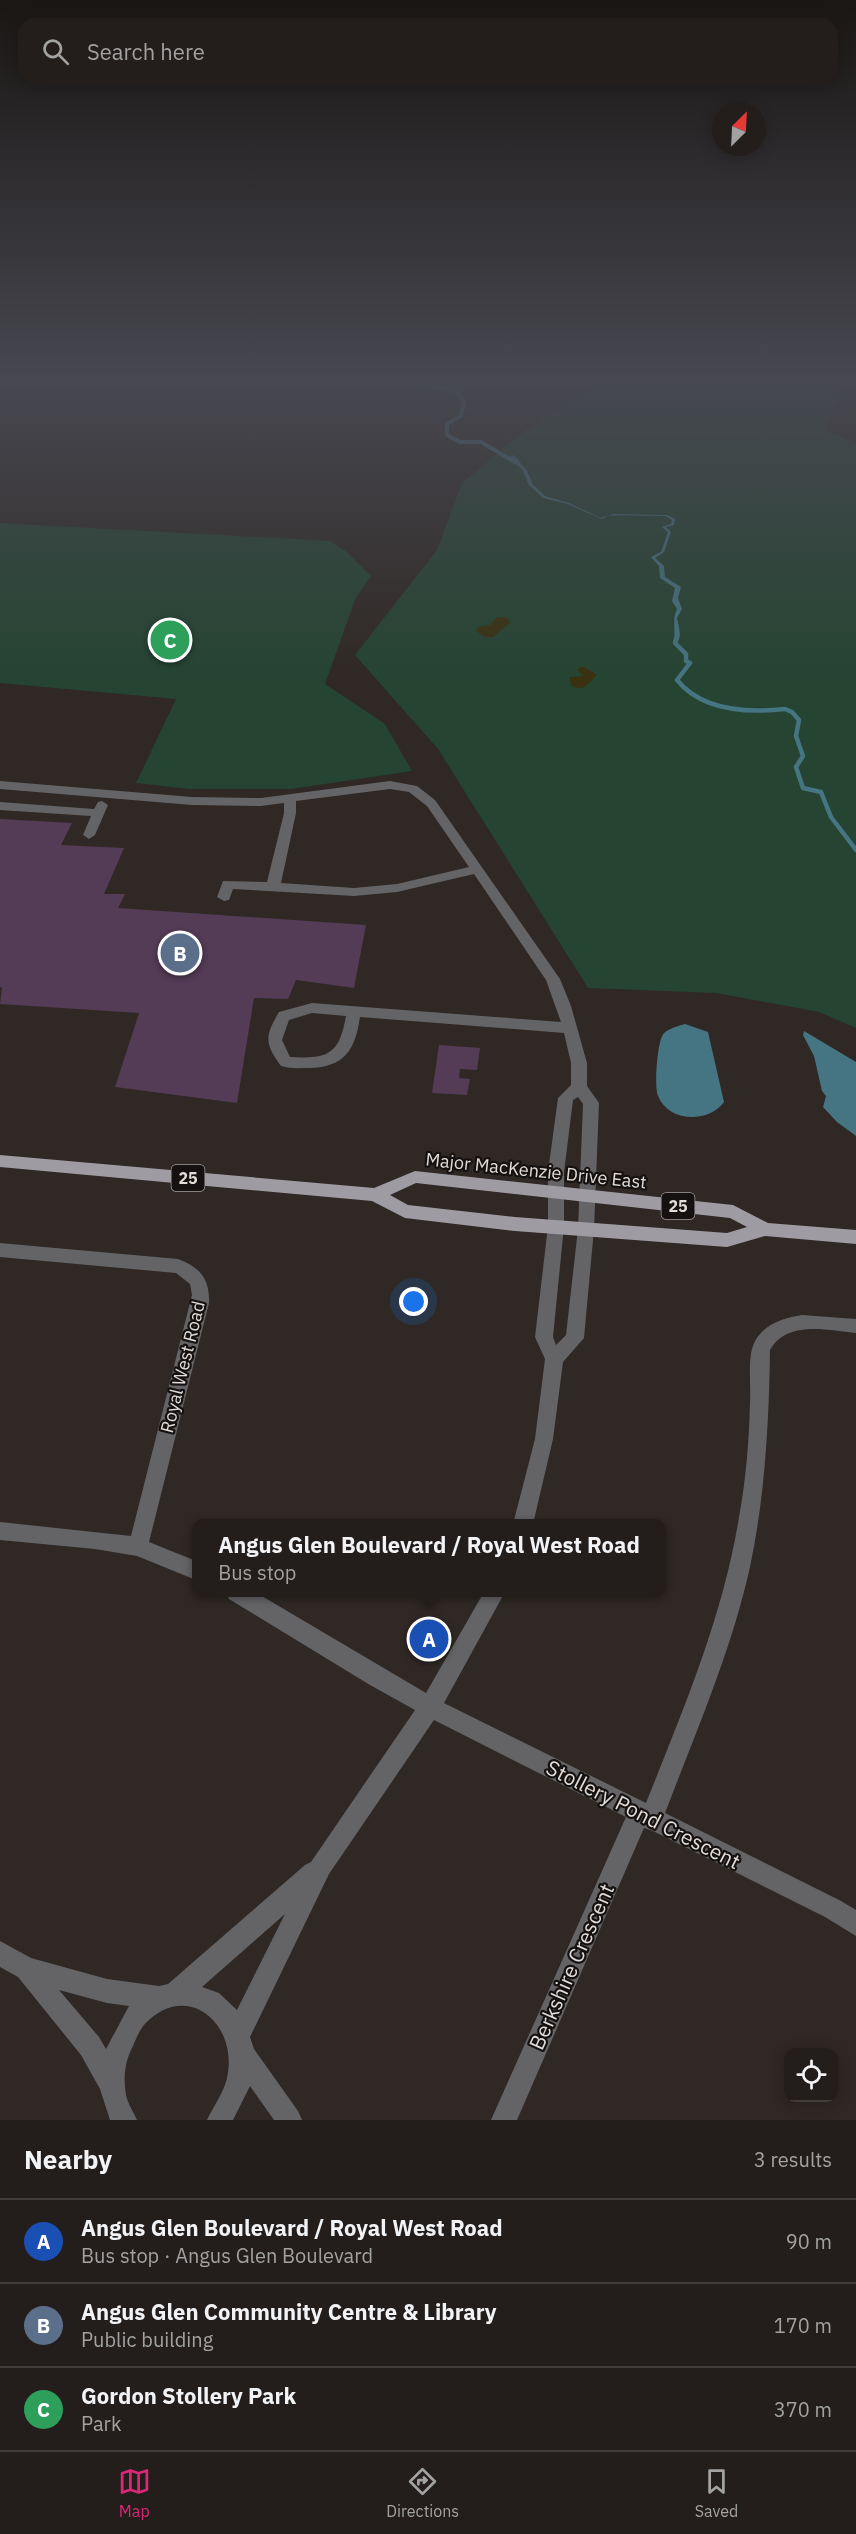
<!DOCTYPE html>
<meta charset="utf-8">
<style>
:root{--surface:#231e1b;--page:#2f2b28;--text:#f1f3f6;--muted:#a3a2a3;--line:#403c3a;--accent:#db2777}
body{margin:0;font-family:"IBM Plex Sans",sans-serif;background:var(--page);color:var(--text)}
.controls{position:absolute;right:18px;bottom:18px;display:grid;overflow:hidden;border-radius:12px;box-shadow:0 3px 15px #0003}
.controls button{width:54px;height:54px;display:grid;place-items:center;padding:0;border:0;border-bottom:2px solid var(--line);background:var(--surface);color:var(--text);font:30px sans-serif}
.compass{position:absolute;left:712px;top:102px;width:54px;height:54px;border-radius:50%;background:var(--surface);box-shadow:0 3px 15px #0003;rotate:24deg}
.you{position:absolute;left:414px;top:1302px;width:21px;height:21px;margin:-15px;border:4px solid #fff;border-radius:50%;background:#1a73e8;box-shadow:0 0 0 9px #1a73e833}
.badge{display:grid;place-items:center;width:39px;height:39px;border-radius:50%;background:var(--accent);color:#fff;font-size:20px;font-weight:700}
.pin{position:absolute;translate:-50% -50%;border:3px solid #fff;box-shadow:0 2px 6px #0006}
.popup{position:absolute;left:192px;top:1519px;width:474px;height:78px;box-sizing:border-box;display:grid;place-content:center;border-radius:12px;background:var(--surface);filter:drop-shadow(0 2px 4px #0005);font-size:20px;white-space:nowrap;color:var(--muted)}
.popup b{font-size:22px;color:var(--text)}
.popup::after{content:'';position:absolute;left:50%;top:100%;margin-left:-12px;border:12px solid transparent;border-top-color:var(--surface)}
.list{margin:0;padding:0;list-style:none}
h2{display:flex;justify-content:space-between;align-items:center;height:78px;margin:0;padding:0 24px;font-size:26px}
h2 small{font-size:20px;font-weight:400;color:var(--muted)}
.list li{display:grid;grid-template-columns:39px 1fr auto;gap:18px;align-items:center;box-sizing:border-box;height:84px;padding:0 24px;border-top:2px solid var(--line)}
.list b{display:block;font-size:22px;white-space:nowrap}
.list p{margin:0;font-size:20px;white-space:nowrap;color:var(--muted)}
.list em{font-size:20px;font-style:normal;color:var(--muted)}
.icon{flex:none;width:33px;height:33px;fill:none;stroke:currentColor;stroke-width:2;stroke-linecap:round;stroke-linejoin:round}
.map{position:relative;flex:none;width:856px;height:2120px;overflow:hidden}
.search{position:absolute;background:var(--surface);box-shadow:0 3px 15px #0003;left:18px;right:18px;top:18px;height:66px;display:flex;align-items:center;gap:15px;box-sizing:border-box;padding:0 21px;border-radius:18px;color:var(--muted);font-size:22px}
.sheet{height:330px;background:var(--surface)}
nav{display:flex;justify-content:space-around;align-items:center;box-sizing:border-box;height:84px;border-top:2px solid var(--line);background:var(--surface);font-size:16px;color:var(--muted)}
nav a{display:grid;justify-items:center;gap:3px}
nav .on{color:var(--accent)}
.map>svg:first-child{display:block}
.green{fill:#254432}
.sand{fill:#393110}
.water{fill:#457482}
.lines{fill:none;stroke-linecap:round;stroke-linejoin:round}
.stream-far1{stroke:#457482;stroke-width:4}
.stream{stroke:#457482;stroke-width:4.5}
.building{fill:#543b56}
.minor{fill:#646366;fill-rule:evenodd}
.major{fill:#9e9ba3;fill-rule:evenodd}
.labels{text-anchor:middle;stroke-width:4.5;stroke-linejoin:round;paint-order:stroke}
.shield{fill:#151110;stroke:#a49f9d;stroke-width:1.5}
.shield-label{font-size:16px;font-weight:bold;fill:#e1dcd9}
.street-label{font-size:18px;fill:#e1dcd9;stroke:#151110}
.near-street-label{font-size:21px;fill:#e1dcd9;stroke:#151110}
</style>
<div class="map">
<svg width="856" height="2120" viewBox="0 0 856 2120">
<rect width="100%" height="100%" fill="#2f2824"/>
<!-- green -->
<path class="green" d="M602,384H825L841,389L825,430L856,443V1028L819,1012L716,993L588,988L438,749L355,655L437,550L462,483L522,433Z
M0,523L330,541L347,552L371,576L356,597L325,684L385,724L412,771L291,789H190L136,783L176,699L0,683Z"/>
<!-- sand -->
<path class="sand" d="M497,617L507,618L510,623L493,637H485L476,631L478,627L490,625Z
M580,667H584L597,675C588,683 585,692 572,686L569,677L584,676L577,670Z"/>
<!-- water -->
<path class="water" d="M514,455L527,471L533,485L545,496L569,503L601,518L613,514L667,515L675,519L674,525L666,527L671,532L664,552L655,558L664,566L665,577L681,587L678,598L682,609L677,618C679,628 683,638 675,645L673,643C677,631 671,621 677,609L672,601L675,588L660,578L659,566L651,557L661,552L668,532L662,527L671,524L672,520L666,516L609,515L602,519L568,504L543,498L529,485L522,469L507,458Z
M685,1024L708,1032L724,1102C709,1123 669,1123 658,1096C654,1087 657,1040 664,1033C670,1028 678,1026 685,1024Z
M804,1031L856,1062V1136L837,1122L823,1107L826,1096L822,1091L814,1056L803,1035Z"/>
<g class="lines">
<!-- stream-far1 -->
<path class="stream-far1" d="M397,384L453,389
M452,384L464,403L461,416L447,424V435L460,442H481L515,462
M452,387L508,384"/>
<!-- stream -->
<path class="stream" d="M676,639L675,643L686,654V661L690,663L677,680C702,711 748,713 785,709L792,712L799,720L796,736L803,756L796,767L803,788L821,792L831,817L856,850"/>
</g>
<!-- building -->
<path class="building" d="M0,819L72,823L61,845L124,848L104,894H125L118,908L366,925L354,988L296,980L288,999L254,998L237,1103L115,1087L139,1013L0,1004L2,988L0,987Z
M439,1045L480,1048L477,1070L460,1069L459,1078L470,1079L467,1095L432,1093Z"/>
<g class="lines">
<!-- minor -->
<path class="minor" d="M0,781L192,797L261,798L390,781L417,786L435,800L560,979L571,1006L587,1063V1086L599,1103L594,1229L584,1338L563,1362L553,1439L533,1524H513L535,1439L545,1359L535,1337L548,1226V1172L558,1098L571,1085V1063L564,1033L360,1017C355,1050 345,1067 309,1068C300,1068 290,1069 281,1066C264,1043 265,1036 279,1012L312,1003L561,1022L546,980L474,874L397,892L354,896L233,889L229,900L224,901L217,897L223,881L267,882L284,813V803L261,806L192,805L0,789ZM390,789L409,792L427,806L469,867L397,884L354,888L281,883L296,813V801ZM312,1013L346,1016C339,1055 328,1059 290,1057L282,1040L289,1020ZM578,1097L583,1104L578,1229L566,1335L556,1345L553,1337L564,1226V1172L573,1100Z
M102,801L108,805L95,835L89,839L83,835L91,816L0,810V802L94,809L98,802Z
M0,1243L178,1259C200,1267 210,1279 209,1303L149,1542L196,1561V1580L137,1556L95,1549L0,1540V1522L131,1536L192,1295L190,1284L176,1273L0,1257Z
M802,1315L856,1319V1333C827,1330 787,1320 770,1350C769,1423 765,1496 750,1567C731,1652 696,1732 665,1813L841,1901L856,1910V1936L825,1917L653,1831L644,1828L517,2120H491L626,1817L434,1720L329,1874L250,2037L254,2049L298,2111L302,2120H274L250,2086L233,2120H207C213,2107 224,2092 227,2078C239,2023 186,1979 144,2025C139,2031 136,2039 133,2046C125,2061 123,2077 126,2095C128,2104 133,2111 137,2120H110L100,2089L81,2055L18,1977L0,1967V1941L31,1958L107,1979L159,1986L168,1984L305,1865L311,1862L415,1710L370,1685L229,1599L226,1592H255L426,1693L484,1592H505L444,1703L646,1803C683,1710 723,1617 739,1517C746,1480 749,1441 750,1403C751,1386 748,1365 752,1349C758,1326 782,1318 802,1315ZM285,1914L237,2010L219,1993L202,1987ZM59,1990L107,2003L129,2006L106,2049L99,2037Z"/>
<!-- major -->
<path class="major" d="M0,1155L374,1188L415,1171L733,1205L768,1223L856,1230V1244L765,1236L727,1247L515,1231L405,1218L372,1201L0,1167ZM416,1183L730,1218L747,1227L727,1233L515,1217L408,1205L390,1195Z"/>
</g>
<!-- sky -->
<linearGradient id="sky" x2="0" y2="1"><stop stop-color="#1a1614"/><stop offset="0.56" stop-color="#474850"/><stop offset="1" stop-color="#474850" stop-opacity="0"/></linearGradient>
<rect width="856" height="681" fill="url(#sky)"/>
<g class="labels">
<!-- shield labels -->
<g class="shield">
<rect x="171.5" y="1165" width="33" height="26" rx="4.5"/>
<rect x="661.5" y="1193" width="33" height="26" rx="4.5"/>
</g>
<g class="shield-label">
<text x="188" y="1184">25</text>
<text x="678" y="1212">25</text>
</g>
<!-- street labels -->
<g class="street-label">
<text transform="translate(536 1171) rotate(6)" y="6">Major MacKenzie Drive East</text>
<text transform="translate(183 1367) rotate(-76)" y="6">Royal West Road</text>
</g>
<!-- near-street labels -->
<g class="near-street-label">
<text transform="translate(643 1815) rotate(27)" y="7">Stollery Pond Crescent</text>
<text transform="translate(572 1967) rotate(-66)" y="7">Berkshire Crescent</text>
</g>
</g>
</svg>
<div class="controls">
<button><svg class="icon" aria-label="locate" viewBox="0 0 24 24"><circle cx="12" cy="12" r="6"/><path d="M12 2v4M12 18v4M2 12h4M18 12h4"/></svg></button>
</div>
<svg class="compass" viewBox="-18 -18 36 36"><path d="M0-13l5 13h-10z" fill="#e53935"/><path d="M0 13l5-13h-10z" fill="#a3a2a3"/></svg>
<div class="you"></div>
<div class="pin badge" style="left:429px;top:1639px;background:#1a4fb4">A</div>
<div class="popup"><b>Angus Glen Boulevard / Royal West Road</b>Bus stop</div>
<div class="pin badge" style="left:180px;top:953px;background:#5c6f8a">B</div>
<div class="pin badge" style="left:170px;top:640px;background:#2e9e5b">C</div>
<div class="search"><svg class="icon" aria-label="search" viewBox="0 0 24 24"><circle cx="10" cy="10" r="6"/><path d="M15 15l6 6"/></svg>Search here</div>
</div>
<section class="sheet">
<h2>Nearby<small>3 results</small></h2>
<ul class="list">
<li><span class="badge" style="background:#1a4fb4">A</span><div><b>Angus Glen Boulevard / Royal West Road</b><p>Bus stop · Angus Glen Boulevard</p></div><em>90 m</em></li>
<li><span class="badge" style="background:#5c6f8a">B</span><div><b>Angus Glen Community Centre &amp; Library</b><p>Public building</p></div><em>170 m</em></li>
<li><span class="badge" style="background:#2e9e5b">C</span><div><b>Gordon Stollery Park</b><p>Park</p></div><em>370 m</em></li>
</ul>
</section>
<nav>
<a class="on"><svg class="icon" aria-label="map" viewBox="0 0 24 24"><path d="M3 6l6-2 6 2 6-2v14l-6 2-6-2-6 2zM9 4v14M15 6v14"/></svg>Map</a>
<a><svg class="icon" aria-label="directions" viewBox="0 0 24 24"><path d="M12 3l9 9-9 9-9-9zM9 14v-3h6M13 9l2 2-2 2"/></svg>Directions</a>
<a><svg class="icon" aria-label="saved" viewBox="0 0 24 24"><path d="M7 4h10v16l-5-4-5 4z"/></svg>Saved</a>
</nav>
